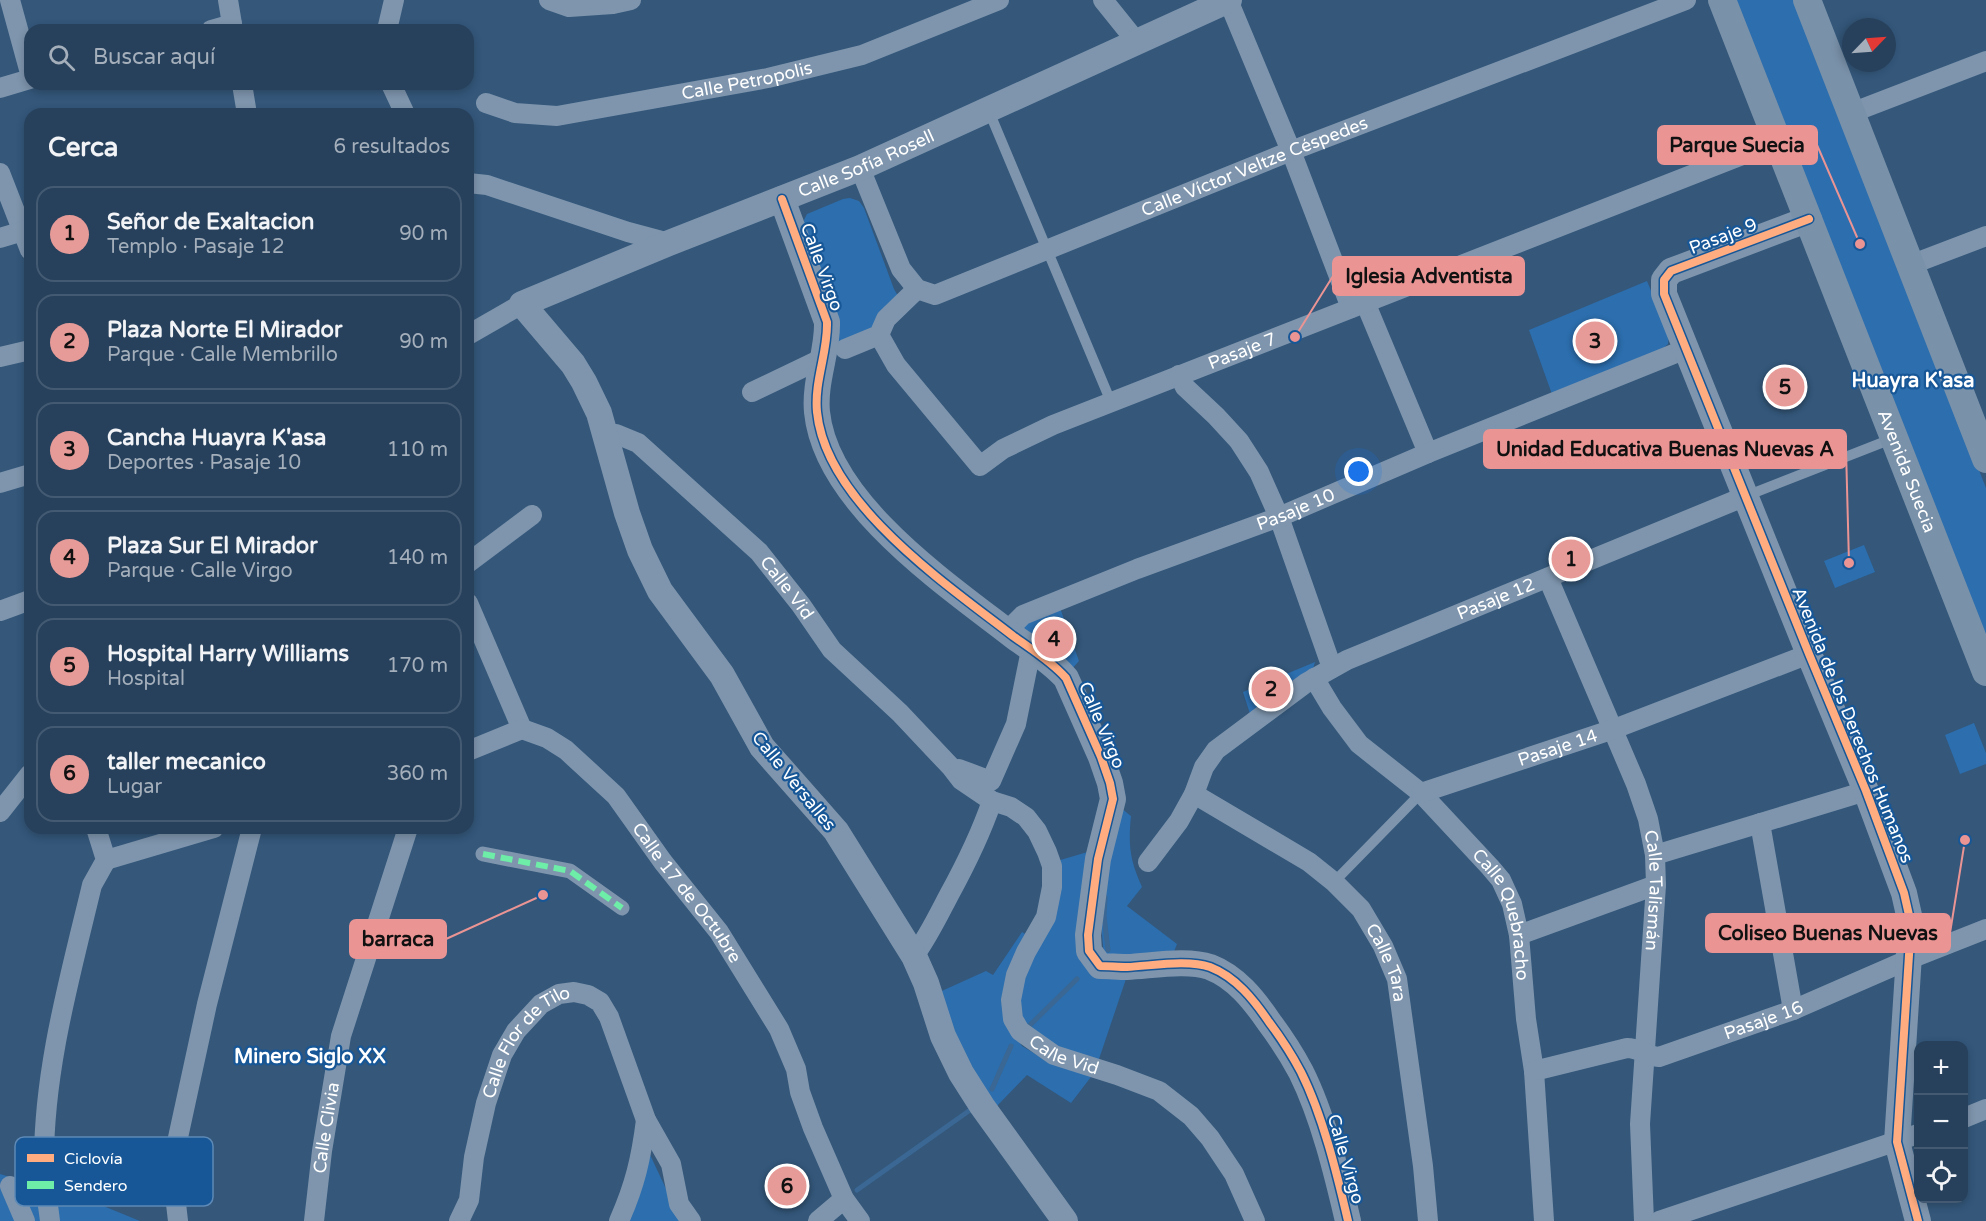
<!DOCTYPE html>
<html lang="es">
<meta charset="utf-8">
<style>
:root{--surface:#27415c;--page:#334c65;--text:#f1f3f6;--muted:#a4afbb;--line:#435a72;--accent:#e69b98}
body{margin:0;font-family:"Varela Round",sans-serif;background:var(--page);color:var(--text)}
.controls{position:absolute;right:18px;bottom:18px;display:grid;overflow:hidden;border-radius:12px;box-shadow:0 3px 9px #0003}
.controls button{width:54px;height:54px;display:grid;place-items:center;padding:0;border:0;border-bottom:2px solid var(--line);background:var(--surface);color:var(--text);font:30px sans-serif}
.compass{position:absolute;left:1842px;top:18px;width:54px;height:54px;border-radius:50%;background:var(--surface);box-shadow:0 3px 9px #0003;rotate:65deg}
.you{position:absolute;left:1359px;top:472px;width:21px;height:21px;margin:-15px;border:4px solid #fff;border-radius:50%;background:#1a73e8;box-shadow:0 0 0 9px #1a73e833}
.badge{display:grid;place-items:center;width:39px;height:39px;border-radius:50%;background:var(--accent);color:#111;font-size:20px;font-weight:700}
.pin{position:absolute;translate:-50% -50%;border:3px solid #fff;box-shadow:0 2px 6px #0006}
.list{margin:0;padding:0;list-style:none}
h2{display:flex;justify-content:space-between;align-items:center;height:78px;margin:0;padding:0 24px;font-size:26px}
h2 small{font-size:20px;font-weight:400;color:var(--muted)}
.list li{display:grid;grid-template-columns:39px 1fr auto;gap:18px;align-items:center;box-sizing:border-box;height:96px;margin:0 12px 12px;padding:0 12px;border:2px solid var(--line);border-radius:18px}
.list b{display:block;font-size:22px;white-space:nowrap}
.list p{margin:0;font-size:20px;white-space:nowrap;color:var(--muted)}
.list em{font-size:20px;font-style:normal;color:var(--muted)}
.icon{flex:none;width:33px;height:33px;fill:none;stroke:currentColor;stroke-width:2;stroke-linecap:round;stroke-linejoin:round}
.map{position:relative;flex:none;width:1986px;height:1221px;overflow:hidden}
.search{position:absolute;background:var(--surface);box-shadow:0 3px 9px #0003;left:24px;top:24px;width:450px;height:66px;display:flex;align-items:center;gap:15px;box-sizing:border-box;padding:0 21px;border-radius:18px;color:var(--muted);font-size:22px}
.panel{position:absolute;background:var(--surface);box-shadow:0 3px 9px #0003;left:24px;top:108px;width:450px;height:726px;border-radius:18px}
.map>svg:first-child{display:block}
.green{fill:#2c6eae}
.lines{fill:none;stroke-linecap:round;stroke-linejoin:round}
.stream{stroke:#3a6793;stroke-width:5}
.service{stroke:#7e95ad;stroke-width:10}
.pedestrian{stroke:#7e95ad;stroke-width:15}
.minor{stroke:#7e95ad;stroke-width:20}
.tertiary{stroke:#7e95ad;stroke-width:26}
.secondary{stroke:#7991a9;stroke-width:28}
.quiet{stroke:#6deda7;stroke-width:6;stroke-dasharray:12 6;stroke-linecap:butt}
.cycleway-casing{stroke:#175797;stroke-width:11}
.cycleway{stroke:#ffac80;stroke-width:8}
.labels{text-anchor:middle;stroke-width:4.5;stroke-linejoin:round;paint-order:stroke}
.street-label{font-size:18px;fill:#fff;stroke:#175797}
.neighbourhood-label{font-size:20px;font-weight:bold;fill:#fff;stroke:#175797}
.key{fill:#175797;stroke:#5d89b6;stroke-width:1.5}
.key-label{font-size:16px;fill:#fff}
.leader{fill:none;stroke:#ea9494;stroke-width:2}
.callout-dot{fill:#ea9494;stroke:#175797;stroke-width:2}
.callout{fill:#ea9494;stroke:#ea9494;stroke-width:2}
.callout-label{font-size:20px;text-anchor:middle;font-weight:bold;fill:#111}
</style>
<div class="map">
<svg width="1986" height="1221" viewBox="0 0 1986 1221">
<rect width="100%" height="100%" fill="#34577a"/>
<!-- green -->
<path class="green" d="M1734,0H1795L1986,488V644Z
M850,198L859,201L864,208L894,289L898,296L865,336L836,347L802,224L807,214L843,199Z
M1647,281L1669,334L1668,344L1660,351L1553,397L1529,330Z
M1864,545L1875,572L1835,588L1824,561Z
M1060,608L1079,661L1071,670L1024,632L1022,624Z
M1315,662L1313,669L1252,720L1243,692Z
M1974,723L1986,753V764L1960,774L1945,735Z
M1117,805L1131,816C1128,846 1130,860 1142,887L1127,906L1177,944L1173,954L1104,956L1100,912Z
M1091,851L1078,948L1080,961L1089,970L1128,973L1098,1062L1067,1053L1022,1024L1018,996L1057,861Z
M1022,932L1030,937L1010,1029L1022,1046L1047,1061L1094,1073L1071,1103L1027,1075L997,1106L972,1081L935,994L986,971L993,975Z
M645,1144L667,1191L685,1221H611Z
M0,1174L96,1203L140,1221H0Z"/>
<g class="lines">
<!-- stream -->
<path class="stream" d="M1105,897L1104,916L1108,950
M1029,1026L1077,979
M992,1089L1011,1046
M857,1190L973,1108"/>
<!-- service -->
<path class="service" d="M988,109L1111,402
M1746,496L1894,438
M1334,882L1421,793"/>
<!-- pedestrian -->
<path class="pedestrian" d="M483,854L570,871L622,908"/>
<!-- minor -->
<g class="minor">
<path d="M10,0L30,73"/>
<path d="M228,0L233,30"/>
<path d="M549,0L569,7L613,4L631,0"/>
<path d="M1103,0L1136,41"/>
<path d="M1228,0L1291,151L1351,308"/>
<path d="M211,30L232,24"/>
<path d="M387,30L394,0"/>
<path d="M242,84L247,114"/>
<path d="M391,84L405,114"/>
<path d="M0,88L30,79"/>
<path id="s1" d="M486,103L515,113L557,116L768,78L862,55L999,0"/>
<path d="M1851,113L1986,61"/>
<path id="s2" d="M860,168L901,269L917,289L935,295L1291,151L1686,0"/>
<path d="M0,173L30,250"/>
<path d="M468,183L487,185L628,232L669,243"/>
<path d="M0,238L30,229"/>
<path d="M1910,265L1986,236"/>
<path d="M1365,302L1428,453"/>
<path d="M468,335L522,304"/>
<path id="s3" d="M879,335L896,365L980,466L1003,449L1053,425L1778,141"/>
<path d="M845,349L879,335L886,319L917,289"/>
<path d="M0,357L30,350"/>
<path d="M1179,375L1185,387L1216,416L1239,441L1259,472L1279,517L1332,668"/>
<path d="M752,392L821,359"/>
<path id="s4" d="M605,435L616,434L638,443L759,552L801,605L832,650L900,713L951,767L961,780L992,801L1011,807L1026,817L1037,831L1047,852L1052,866V887L1046,917L1026,952L1016,975L1011,1000L1013,1019L1020,1031L1054,1055L1117,1075L1159,1091L1191,1116L1210,1138L1234,1174L1255,1221"/>
<path d="M0,483L30,474"/>
<path d="M468,563L532,515"/>
<path id="s5" d="M1548,578L1636,784L1648,819L1655,855L1656,885L1640,1124L1644,1221"/>
<path id="s6" d="M468,603L522,729L547,738L566,750L616,796L663,862L719,932L779,1029L796,1069L800,1092L813,1128L844,1199L860,1221"/>
<path d="M0,611L30,600"/>
<path id="s7" d="M1007,631L1023,615L1137,569L1279,517L1428,453L1686,349"/>
<path id="s8" d="M1314,678L1332,708L1359,744L1421,793L1490,867L1501,880L1512,904L1519,935L1526,1019L1534,1071L1544,1221"/>
<path d="M468,751L522,729"/>
<path d="M959,769L991,781L1016,724L1031,650"/>
<path id="s9" d="M1421,793L1614,729L1809,654"/>
<path id="s10" d="M1194,794L1309,862L1334,882L1361,909L1383,946L1397,979L1423,1166L1428,1221"/>
<path d="M0,812L30,774"/>
<path d="M1760,823L1793,1010"/>
<path d="M1655,855L1866,791"/>
<path d="M106,860L214,828"/>
<path id="s11" d="M1148,862L1179,821L1194,794L1204,767L1216,750L1306,683L1347,660L1746,496"/>
<path d="M1519,935L1656,885"/>
<path d="M914,956C928,937 938,916 949,895C966,864 981,833 992,801"/>
<path id="s12" d="M1534,1071L1627,1048C1639,1048 1647,1056 1659,1057L1793,1010L1910,959L1986,929"/>
<path d="M1964,1118L1986,1109"/>
<path d="M10,1186L25,1221"/>
<path d="M50,1221C48,1203 44,1184 44,1166C43,1071 70,977 92,885L106,860L96,828"/>
<path d="M178,1221L175,1195L174,1156L207,1004L252,828"/>
<path id="s13" d="M314,1221L322,1151L341,1036L408,828"/>
<path id="s14" d="M459,1221L469,1200L474,1157L486,1103L502,1055L516,1031L541,1004L559,994L574,992L588,995L600,1002L609,1017L646,1120L671,1164L679,1204L691,1221"/>
<path d="M619,1221C635,1185 641,1159 646,1120"/>
<path d="M818,1221L844,1199"/>
<path d="M1659,1221L1918,1134"/>
</g>
<!-- tertiary -->
<g class="tertiary">
<path d="M782,199L827,322C828,352 814,381 817,412C826,503 946,584 1013,636C1031,649 1051,661 1066,678L1101,757L1110,783L1113,799L1098,859L1088,935L1089,951L1100,966C1109,966 1118,967 1127,967C1151,966 1187,959 1210,967C1236,977 1254,1000 1269,1022C1281,1038 1292,1055 1301,1072C1323,1116 1337,1174 1348,1221"/>
<path d="M1809,219L1671,271L1664,280V294L1809,654L1866,791L1904,893L1911,924L1897,1142L1918,1221"/>
<path id="s15" d="M1065,1221L982,1106L961,1073L943,1036L926,983L914,956L836,831L762,747L722,675L660,591L640,550L627,513L599,413L584,382L573,364L522,304L669,243L860,168L1229,0"/>
</g>
<!-- secondary -->
<g class="secondary">
<path id="s16" d="M1722,0L1986,672"/>
<path d="M1807,0L1986,459"/>
</g>
<!-- quiet -->
<path class="quiet" d="M483,854L570,871L622,908"/>
<defs>
<path id="cycleway" d="M782,199L827,322C828,352 814,381 817,412C826,503 946,584 1013,636C1031,649 1051,661 1066,678L1101,757L1110,783L1113,799L1098,859L1088,935L1089,951L1100,966C1109,966 1118,967 1127,967C1151,966 1187,959 1210,967C1236,977 1254,1000 1269,1022C1281,1038 1292,1055 1301,1072C1323,1116 1337,1174 1348,1221
M1809,219L1671,271L1664,280V294L1809,654L1866,791L1904,893L1911,924L1897,1142L1918,1221"/>
</defs>
<!-- cycleway casing -->
<use href="#cycleway" class="cycleway-casing"/>
<!-- cycleway -->
<use href="#cycleway" class="cycleway"/>
</g>
<g class="labels">
<!-- street labels -->
<g class="street-label">
<text dy="6" stroke="none"><textPath href="#s1" startOffset="266">Calle Petropolis</textPath></text>
<text dy="6" stroke="none"><textPath href="#s15" startOffset="1448">Calle Sofía Rosell</textPath></text>
<text dy="6" stroke="none"><textPath href="#s2" startOffset="498">Calle Víctor Veltze Céspedes</textPath></text>
<text transform="translate(1723 236) rotate(-21)" y="6">Pasaje 9</text>
<text transform="translate(822 267) rotate(70)" y="6">Calle Virgo</text>
<text dy="6" stroke="none"><textPath href="#s3" startOffset="453">Pasaje 7</textPath></text>
<text dy="6" stroke="none"><textPath href="#s16" startOffset="506">Avenida Suecia</textPath></text>
<text dy="6" stroke="none"><textPath href="#s7" startOffset="315">Pasaje 10</textPath></text>
<text dy="6" stroke="none"><textPath href="#s4" startOffset="243">Calle Vid</textPath></text>
<text dy="6" stroke="none"><textPath href="#s11" startOffset="452">Pasaje 12</textPath></text>
<text transform="translate(1102 725) rotate(67)" y="6">Calle Virgo</text>
<text transform="translate(1853 725) rotate(68)" y="6">Avenida de los Derechos Humanos</text>
<text dy="6" stroke="none"><textPath href="#s9" startOffset="144">Pasaje 14</textPath></text>
<text transform="translate(794 781) rotate(51)" y="6">Calle Versalles</text>
<text dy="6" stroke="none"><textPath href="#s5" startOffset="333">Calle Talismán</textPath></text>
<text dy="6" stroke="none"><textPath href="#s6" startOffset="374">Calle 17 de Octubre</textPath></text>
<text dy="6" stroke="none"><textPath href="#s8" startOffset="310">Calle Quebracho</textPath></text>
<text dy="6" stroke="none"><textPath href="#s10" startOffset="264">Calle Tara</textPath></text>
<text dy="6" stroke="none"><textPath href="#s12" startOffset="240">Pasaje 16</textPath></text>
<text dy="6" stroke="none"><textPath href="#s14" startOffset="198">Calle Flor de Tilo</textPath></text>
<text dy="6" stroke="none"><textPath href="#s4" startOffset="861">Calle Vid</textPath></text>
<text dy="6" stroke="none"><textPath href="#s13" startOffset="94">Calle Clivia</textPath></text>
<text transform="translate(1346 1159) rotate(74)" y="6">Calle Virgo</text>
</g>
<!-- neighbourhood labels -->
<g class="neighbourhood-label">
<text x="1913" y="387">Huayra K'asa</text>
<text x="310" y="1063">Minero Siglo XX</text>
</g>
</g>
<!-- legend -->
<rect x="15" y="1137" width="198" height="69" rx="9" class="key"/>
<rect x="27" y="1154" width="27" height="8" fill="#ffac80"/>
<rect x="27" y="1181" width="27" height="8" fill="#6deda7"/>
<g class="key-label">
<text x="64" y="1164">Ciclovía</text>
<text x="64" y="1191">Sendero</text>
</g>
<!-- callouts -->
<path class="leader" d="M1860 244L1817 145M1295 337L1333 276M1849 563L1846 449M1965 840L1950 933M543 895L446 939"/>
<g class="callout-dot">
<circle cx="1860" cy="244" r="6"/>
<circle cx="1295" cy="337" r="6"/>
<circle cx="1849" cy="563" r="6"/>
<circle cx="1965" cy="840" r="6"/>
<circle cx="543" cy="895" r="6"/>
</g>
<g class="callout">
<rect x="1658" y="126" width="159" height="38" rx="6"/>
<rect x="1333" y="257" width="191" height="38" rx="6"/>
<rect x="1484" y="430" width="362" height="38" rx="6"/>
<rect x="1706" y="914" width="244" height="38" rx="6"/>
<rect x="350" y="920" width="96" height="38" rx="6"/>
</g>
<g class="callout-label">
<text x="1737" y="152">Parque Suecia</text>
<text x="1429" y="283">Iglesia Adventista</text>
<text x="1665" y="456">Unidad Educativa Buenas Nuevas A</text>
<text x="1828" y="940">Coliseo Buenas Nuevas</text>
<text x="398" y="946">barraca</text>
</g>
</svg>
<div class="controls">
<button>+</button>
<button>−</button>
<button><svg class="icon" aria-label="locate" viewBox="0 0 24 24"><circle cx="12" cy="12" r="6"/><path d="M12 2v4M12 18v4M2 12h4M18 12h4"/></svg></button>
</div>
<svg class="compass" viewBox="-18 -18 36 36"><path d="M0-13l5 13h-10z" fill="#e53935"/><path d="M0 13l5-13h-10z" fill="#a4afbb"/></svg>
<div class="you"></div>
<div class="pin badge" style="left:1571px;top:559px">1</div>
<div class="pin badge" style="left:1271px;top:689px">2</div>
<div class="pin badge" style="left:1595px;top:341px">3</div>
<div class="pin badge" style="left:1054px;top:639px">4</div>
<div class="pin badge" style="left:1785px;top:387px">5</div>
<div class="pin badge" style="left:787px;top:1186px">6</div>
<div class="search"><svg class="icon" aria-label="search" viewBox="0 0 24 24"><circle cx="10" cy="10" r="6"/><path d="M15 15l6 6"/></svg>Buscar aquí</div>
<section class="panel">
<h2>Cerca<small>6 resultados</small></h2>
<ul class="list">
<li><span class="badge">1</span><div><b>Señor de Exaltacion</b><p>Templo · Pasaje 12</p></div><em>90 m</em></li>
<li><span class="badge">2</span><div><b>Plaza Norte El Mirador</b><p>Parque · Calle Membrillo</p></div><em>90 m</em></li>
<li><span class="badge">3</span><div><b>Cancha Huayra K'asa</b><p>Deportes · Pasaje 10</p></div><em>110 m</em></li>
<li><span class="badge">4</span><div><b>Plaza Sur El Mirador</b><p>Parque · Calle Virgo</p></div><em>140 m</em></li>
<li><span class="badge">5</span><div><b>Hospital Harry Williams</b><p>Hospital</p></div><em>170 m</em></li>
<li><span class="badge">6</span><div><b>taller mecanico</b><p>Lugar</p></div><em>360 m</em></li>
</ul>
</section>
</div>
